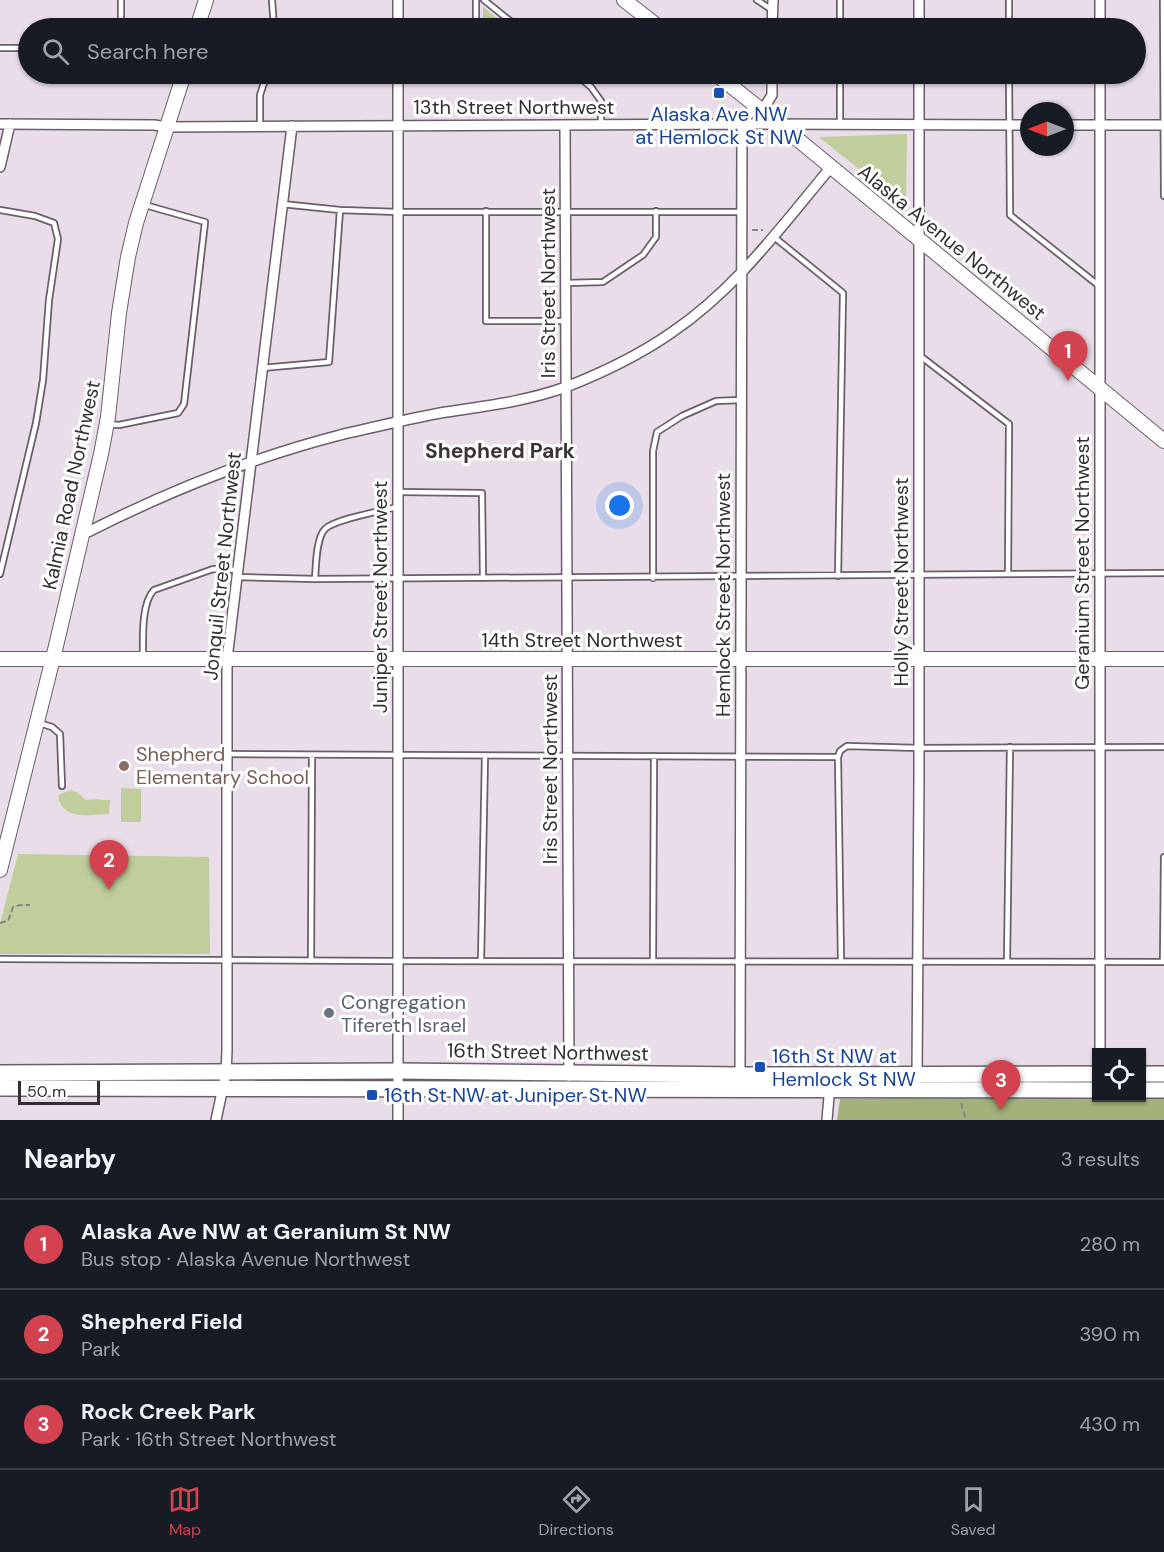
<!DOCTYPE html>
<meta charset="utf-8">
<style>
:root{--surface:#171b24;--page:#242831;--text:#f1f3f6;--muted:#9ea1a6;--line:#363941;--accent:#d2424f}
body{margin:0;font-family:"DM Sans",sans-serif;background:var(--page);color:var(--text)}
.controls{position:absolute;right:18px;bottom:18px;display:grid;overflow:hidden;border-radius:0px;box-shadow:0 2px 4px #0004}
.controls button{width:54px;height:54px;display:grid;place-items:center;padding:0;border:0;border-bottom:2px solid var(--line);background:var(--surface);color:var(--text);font:30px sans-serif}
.compass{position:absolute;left:1020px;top:102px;width:54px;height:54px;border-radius:50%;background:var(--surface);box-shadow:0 2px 4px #0004;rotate:270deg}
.scale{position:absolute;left:18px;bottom:15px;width:82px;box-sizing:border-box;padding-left:6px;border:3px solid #322e32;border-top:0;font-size:16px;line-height:21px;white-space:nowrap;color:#322e32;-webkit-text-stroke:4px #fff;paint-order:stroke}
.you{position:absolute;left:620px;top:506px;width:21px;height:21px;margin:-15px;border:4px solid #fff;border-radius:50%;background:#1a73e8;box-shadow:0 0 0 9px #1a73e833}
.badge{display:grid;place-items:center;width:39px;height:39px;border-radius:50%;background:var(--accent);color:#fff;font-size:20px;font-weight:700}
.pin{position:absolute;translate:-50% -50px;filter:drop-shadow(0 2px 3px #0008)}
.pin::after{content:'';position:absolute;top:32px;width:21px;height:18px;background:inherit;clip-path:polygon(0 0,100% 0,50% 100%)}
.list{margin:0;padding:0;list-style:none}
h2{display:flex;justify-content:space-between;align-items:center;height:78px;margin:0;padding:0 24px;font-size:26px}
h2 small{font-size:20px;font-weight:400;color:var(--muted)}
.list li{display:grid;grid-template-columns:39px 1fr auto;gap:18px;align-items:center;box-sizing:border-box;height:90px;padding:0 24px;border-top:2px solid var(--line)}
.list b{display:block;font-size:22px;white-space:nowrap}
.list p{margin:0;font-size:20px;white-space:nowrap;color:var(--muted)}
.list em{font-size:20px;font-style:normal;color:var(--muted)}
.icon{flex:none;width:33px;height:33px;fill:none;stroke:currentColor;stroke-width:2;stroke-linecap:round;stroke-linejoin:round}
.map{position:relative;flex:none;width:1164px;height:1120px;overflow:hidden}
.search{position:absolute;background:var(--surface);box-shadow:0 2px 4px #0004;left:18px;right:18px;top:18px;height:66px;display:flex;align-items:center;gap:15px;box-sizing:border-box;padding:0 21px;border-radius:33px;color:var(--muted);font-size:22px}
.sheet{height:348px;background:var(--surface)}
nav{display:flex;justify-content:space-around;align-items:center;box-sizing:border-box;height:84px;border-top:2px solid var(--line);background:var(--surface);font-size:16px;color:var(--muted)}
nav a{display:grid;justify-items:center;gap:3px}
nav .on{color:var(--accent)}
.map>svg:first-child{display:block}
.green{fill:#c0ce9b}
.forest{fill:#a3b17a}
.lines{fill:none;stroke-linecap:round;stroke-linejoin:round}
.lane-casing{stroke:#695f69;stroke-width:8}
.street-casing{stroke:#695f69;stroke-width:12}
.secondary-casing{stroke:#695f69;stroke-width:16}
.primary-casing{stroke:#695f69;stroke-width:18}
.path{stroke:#8b838b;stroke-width:2;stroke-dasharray:6 3;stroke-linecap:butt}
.lane{stroke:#fff;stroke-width:4.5}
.street{stroke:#fff;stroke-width:9}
.secondary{stroke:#fff;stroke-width:14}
.primary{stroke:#fff;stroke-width:15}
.transit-dot{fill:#1a4fb4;stroke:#fff;stroke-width:2}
.education-dot{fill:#8d6e63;stroke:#fff;stroke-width:2}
.worship-dot{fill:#6b7280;stroke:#fff;stroke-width:2}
.labels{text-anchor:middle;stroke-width:6;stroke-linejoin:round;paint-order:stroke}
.street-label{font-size:20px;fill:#322e32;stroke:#fff}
.transit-label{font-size:20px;fill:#164399;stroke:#fff;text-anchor:start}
.education-label{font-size:20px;fill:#785e54;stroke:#fff;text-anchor:start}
.worship-label{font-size:20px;fill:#5b616d;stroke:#fff;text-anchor:start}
.neighbourhood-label{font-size:21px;font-weight:bold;fill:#3c333d;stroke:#fff}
</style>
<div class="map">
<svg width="1164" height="1120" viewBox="0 0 1164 1120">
<rect width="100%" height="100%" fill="#e8dde9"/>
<!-- green -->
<path class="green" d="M483,7L509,28H483Z
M907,134L906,207L819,137Z
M121,788L141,789V822H121Z
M71,790L78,793L86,800L98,799L100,800H110L109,814C88,815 62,821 58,795Z
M18,854L209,857L210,954H0V924Z"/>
<!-- forest -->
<path class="forest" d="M960,1097L1164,1098V1120H837L840,1099Z"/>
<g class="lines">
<defs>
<path id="lane" d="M272,0L274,28
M484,0L519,28
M757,0L772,10
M840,0V28
M1163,0L1164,196
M121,28V0
M476,28V0
M1009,28V0
M0,48H28
M575,74L591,87L601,101V124
M840,74V124
M1009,74L1010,215L1098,285
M260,126V95L267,74
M282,204L340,210L398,212H741
M0,210L35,216L54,223L58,239L49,300L43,380L36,423L0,574
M486,211V321H566
M774,237L843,293L838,576
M566,283L603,282L643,255L656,237V211
M919,355L1009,424L1008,574
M262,368L329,362L340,210
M107,424L119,425L178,413L184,404L205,222L145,205
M399,492L482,493L483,578
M236,577L315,579C316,566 316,538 325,529C335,519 382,511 397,507
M653,578V451L657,432L682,416L716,401L741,400
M315,579L1164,573
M143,657C143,639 141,603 154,590L213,569L237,570
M39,723L52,727L60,734L62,786
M226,754L838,757
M0,959L385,961L1164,962
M311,961L312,755
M481,961L485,756
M653,961L654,756
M841,961L838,757L840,751L847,746L919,748L1164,747
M1007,961L1010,747
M1163,962L1164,857"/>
<path id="street" d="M398,0V28
M919,0V28
M1100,0V28
M772,28L773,0
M762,111L772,95V74
M0,124L154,125L167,127L742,124L1029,125
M565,125L569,1076
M1065,125H1164
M0,167L10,124
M82,535C164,493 251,458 340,435C375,427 411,418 446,412C487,406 527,401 566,387C602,373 639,355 671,333C736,289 781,227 831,167
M1100,1052V74
M740,1078L742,124L755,105
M917,1079L919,776V74
M216,1120L226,1073L227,1051V659L292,126
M398,1120V74
M827,1120L830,1085"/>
<path id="secondary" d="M624,0L660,28
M197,28L206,0
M716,74L779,124L1164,441
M0,659H1164
M0,870L56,646L101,454L108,417L119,313L128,257L136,223L184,74"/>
<path id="primary" d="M0,1073L398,1071L740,1075L1096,1074
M1142,1074H1164
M0,1088L1096,1090
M1142,1090H1164"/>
</defs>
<!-- lane casing -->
<use href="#lane" class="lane-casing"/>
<!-- street casing -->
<use href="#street" class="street-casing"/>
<!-- secondary casing -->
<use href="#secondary" class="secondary-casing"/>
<!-- primary casing -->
<use href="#primary" class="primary-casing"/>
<!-- path -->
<path class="path" d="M752,230H763
M0,923L8,921L13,907L21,905H30
M961,1103L966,1120"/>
<!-- lane -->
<use href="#lane" class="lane"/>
<!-- street -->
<use href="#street" class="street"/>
<!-- secondary -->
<use href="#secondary" class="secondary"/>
<!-- primary -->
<use href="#primary" class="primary"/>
</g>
<!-- markers -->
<g class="transit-dot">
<rect x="713" y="87" width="12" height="12" rx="3"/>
<rect x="754" y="1061" width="12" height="12" rx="3"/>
<rect x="366" y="1089" width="12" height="12" rx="3"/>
</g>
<circle class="education-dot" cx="124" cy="766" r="6"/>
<circle class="worship-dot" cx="329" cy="1013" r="6"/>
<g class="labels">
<!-- street labels -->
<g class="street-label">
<text x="514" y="114">13th Street Northwest</text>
<text transform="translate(952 242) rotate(39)" y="7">Alaska Avenue Northwest</text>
<text transform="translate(548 283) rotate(-90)" y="7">Iris Street Northwest</text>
<text transform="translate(71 485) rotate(-78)" y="7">Kalmia Road Northwest</text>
<text transform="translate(1082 563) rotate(-90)" y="7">Geranium Street Northwest</text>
<text transform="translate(222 566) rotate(-84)" y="7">Jonquil Street Northwest</text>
<text transform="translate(901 582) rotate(-90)" y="7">Holly Street Northwest</text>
<text transform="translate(723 595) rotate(-90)" y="7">Hemlock Street Northwest</text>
<text transform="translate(380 597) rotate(-90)" y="7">Juniper Street Northwest</text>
<text x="582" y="647">14th Street Northwest</text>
<text transform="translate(550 769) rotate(-90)" y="7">Iris Street Northwest</text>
<text transform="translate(548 1052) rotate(1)" y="7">16th Street Northwest</text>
</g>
<!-- transit labels -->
<g class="transit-label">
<text x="719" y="121" text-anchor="middle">Alaska Ave NW<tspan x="719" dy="23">at Hemlock St NW</tspan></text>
<text x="772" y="1063">16th St NW at<tspan x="772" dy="23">Hemlock St NW</tspan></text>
<text x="384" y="1102">16th St NW at Juniper St NW</text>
</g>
<!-- education labels -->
<g class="education-label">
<text x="136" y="761">Shepherd<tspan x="136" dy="23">Elementary School</tspan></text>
</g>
<!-- worship labels -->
<g class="worship-label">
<text x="341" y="1009">Congregation<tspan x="341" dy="23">Tifereth Israel</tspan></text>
</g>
<!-- neighbourhood labels -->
<g class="neighbourhood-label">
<text x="500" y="458">Shepherd Park</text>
</g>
</g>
</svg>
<div class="controls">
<button><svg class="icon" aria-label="locate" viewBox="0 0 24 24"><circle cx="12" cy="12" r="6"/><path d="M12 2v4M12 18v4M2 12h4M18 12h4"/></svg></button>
</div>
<svg class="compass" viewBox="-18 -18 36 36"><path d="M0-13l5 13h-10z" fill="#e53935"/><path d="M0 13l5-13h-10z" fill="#9ea1a6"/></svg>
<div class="scale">50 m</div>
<div class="you"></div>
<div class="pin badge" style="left:1068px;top:381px">1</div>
<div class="pin badge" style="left:109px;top:890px">2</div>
<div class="pin badge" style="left:1001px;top:1110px">3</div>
<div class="search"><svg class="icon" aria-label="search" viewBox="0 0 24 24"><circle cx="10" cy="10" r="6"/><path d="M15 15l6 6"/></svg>Search here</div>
</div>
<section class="sheet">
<h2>Nearby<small>3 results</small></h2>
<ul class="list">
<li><span class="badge">1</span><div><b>Alaska Ave NW at Geranium St NW</b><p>Bus stop · Alaska Avenue Northwest</p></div><em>280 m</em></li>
<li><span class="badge">2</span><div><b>Shepherd Field</b><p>Park</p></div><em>390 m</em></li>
<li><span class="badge">3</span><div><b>Rock Creek Park</b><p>Park · 16th Street Northwest</p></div><em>430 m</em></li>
</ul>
</section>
<nav>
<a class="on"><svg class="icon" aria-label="map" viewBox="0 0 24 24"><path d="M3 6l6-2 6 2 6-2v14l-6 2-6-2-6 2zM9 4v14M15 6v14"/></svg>Map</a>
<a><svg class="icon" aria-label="directions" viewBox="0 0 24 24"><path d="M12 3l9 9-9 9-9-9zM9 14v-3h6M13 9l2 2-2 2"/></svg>Directions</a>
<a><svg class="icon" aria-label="saved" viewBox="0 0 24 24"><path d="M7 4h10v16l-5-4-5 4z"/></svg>Saved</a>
</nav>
